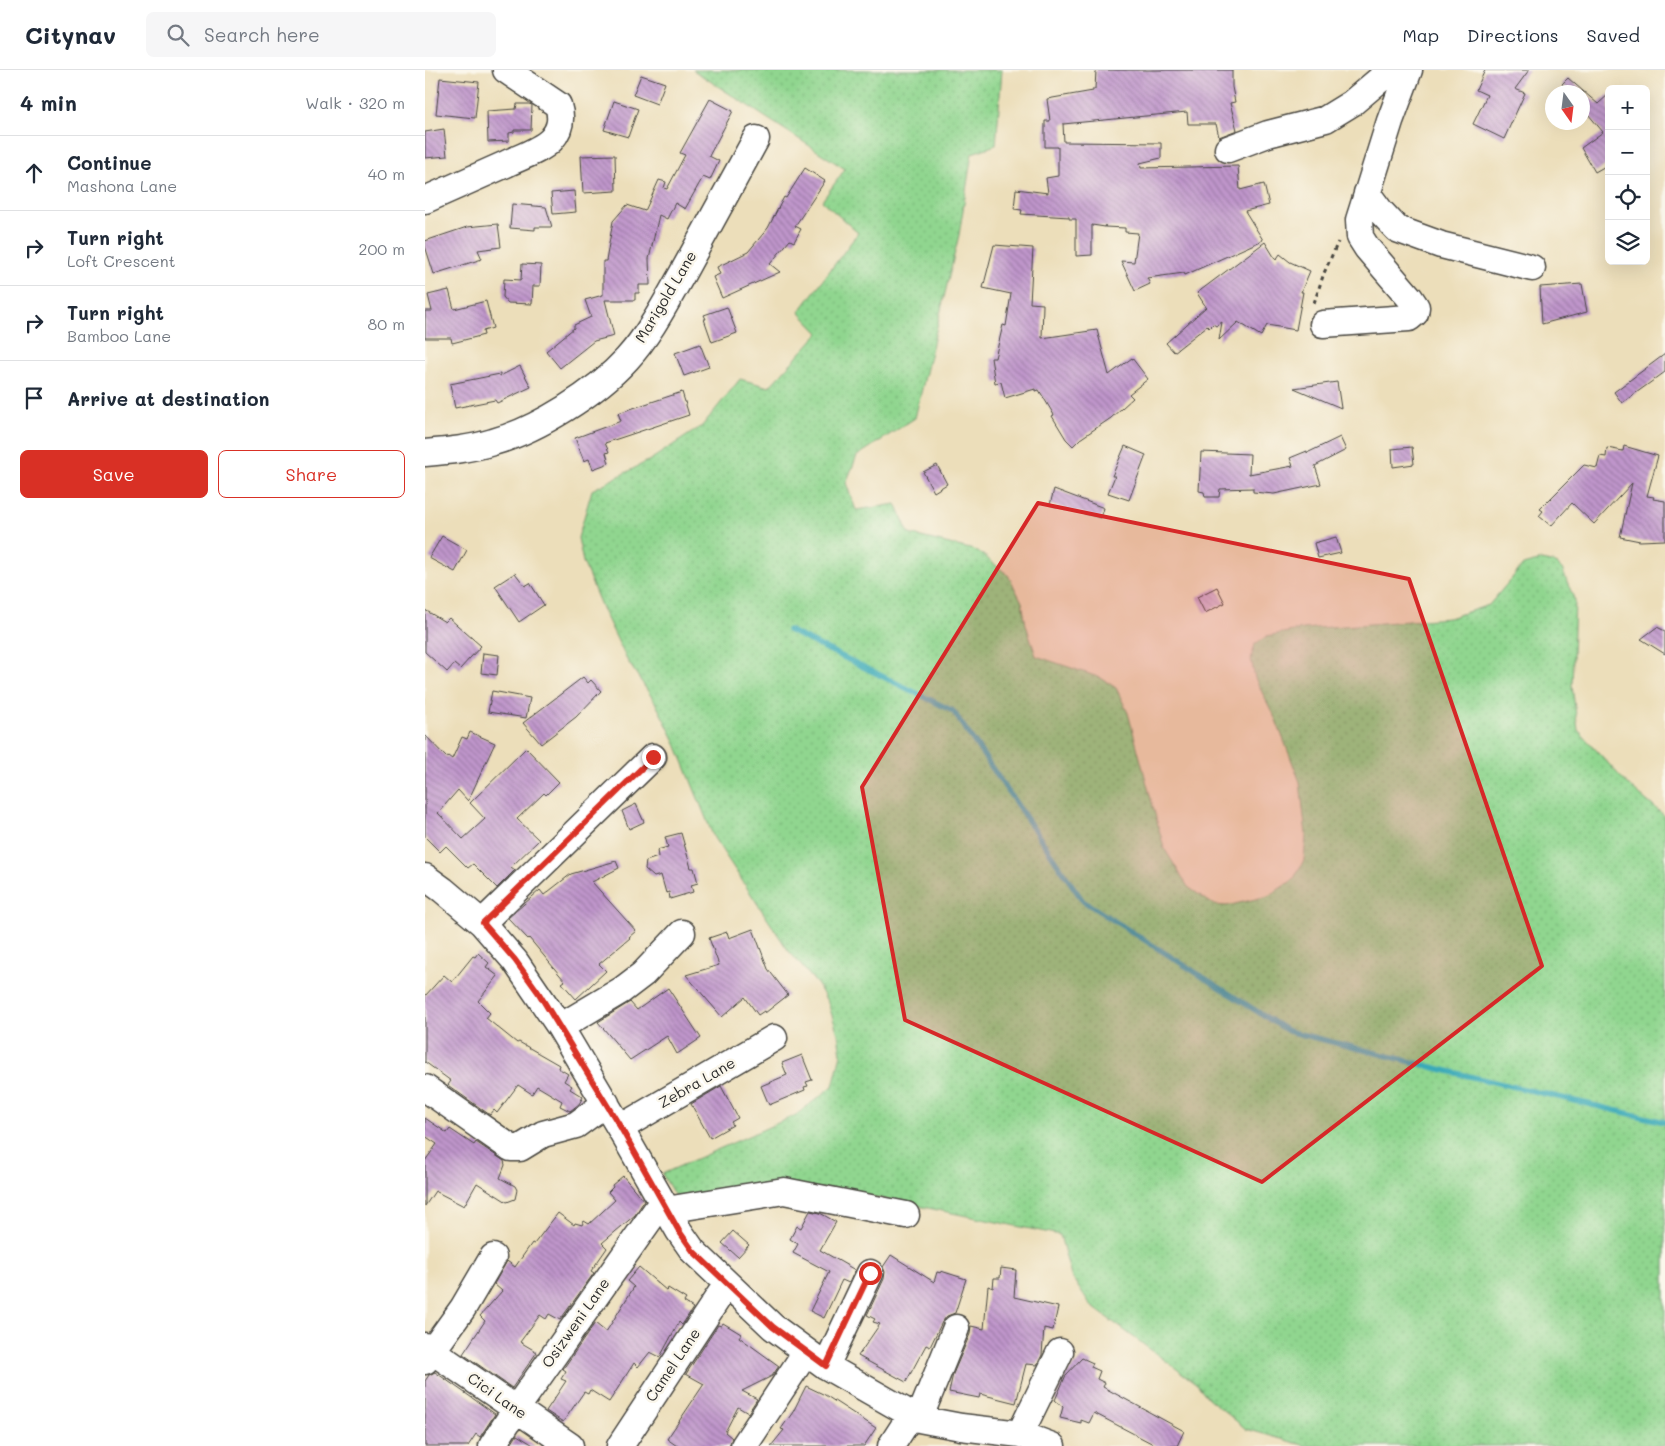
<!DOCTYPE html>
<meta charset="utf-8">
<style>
:root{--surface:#fff;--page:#f6f6f7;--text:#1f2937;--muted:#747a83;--line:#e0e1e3;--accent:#d93025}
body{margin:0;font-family:Mali,sans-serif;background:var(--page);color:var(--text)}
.controls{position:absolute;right:15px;top:15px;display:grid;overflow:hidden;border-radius:8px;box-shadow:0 5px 20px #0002}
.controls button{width:45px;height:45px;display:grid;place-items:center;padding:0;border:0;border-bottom:1px solid var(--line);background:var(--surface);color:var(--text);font:25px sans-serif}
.compass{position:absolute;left:1120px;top:15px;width:45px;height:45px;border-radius:50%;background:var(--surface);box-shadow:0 5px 20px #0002;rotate:166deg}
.stop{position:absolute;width:15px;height:15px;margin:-11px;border:4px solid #d93025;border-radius:50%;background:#fff}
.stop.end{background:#d93025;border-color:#fff;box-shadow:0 1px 5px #0008}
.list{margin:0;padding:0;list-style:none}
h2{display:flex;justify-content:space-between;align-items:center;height:65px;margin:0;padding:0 20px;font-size:21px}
h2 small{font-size:16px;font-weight:400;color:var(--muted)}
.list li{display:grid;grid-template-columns:32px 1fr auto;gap:15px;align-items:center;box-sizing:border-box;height:75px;padding:0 20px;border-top:1px solid var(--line)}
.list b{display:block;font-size:19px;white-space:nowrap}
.list p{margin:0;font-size:16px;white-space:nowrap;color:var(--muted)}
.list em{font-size:16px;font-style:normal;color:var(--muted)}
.actions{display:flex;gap:10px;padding:15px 20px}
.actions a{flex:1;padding:11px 0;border:1px solid var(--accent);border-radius:8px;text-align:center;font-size:18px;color:var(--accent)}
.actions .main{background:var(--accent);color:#fff}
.icon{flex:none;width:28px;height:28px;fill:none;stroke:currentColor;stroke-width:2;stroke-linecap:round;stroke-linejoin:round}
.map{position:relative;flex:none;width:1240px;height:1376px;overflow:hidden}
header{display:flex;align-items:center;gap:30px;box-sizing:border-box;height:70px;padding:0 25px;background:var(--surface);border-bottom:1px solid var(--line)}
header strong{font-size:24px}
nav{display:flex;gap:28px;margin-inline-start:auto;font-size:18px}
.search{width:350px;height:45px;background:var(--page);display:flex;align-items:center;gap:12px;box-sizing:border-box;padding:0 18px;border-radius:8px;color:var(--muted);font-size:19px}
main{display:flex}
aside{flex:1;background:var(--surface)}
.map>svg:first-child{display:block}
.grass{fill:url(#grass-dots);stroke:#5e805d}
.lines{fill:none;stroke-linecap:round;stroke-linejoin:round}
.stream{stroke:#3aaab8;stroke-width:5.5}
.building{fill:url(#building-back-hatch)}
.minor-casing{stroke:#484640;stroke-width:29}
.path{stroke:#484640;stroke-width:3;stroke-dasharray:4 4;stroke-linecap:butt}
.minor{stroke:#fff;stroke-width:26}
.route{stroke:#d93025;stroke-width:6}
.marked{fill:#d62828;fill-opacity:0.2;stroke:#d62828;stroke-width:4;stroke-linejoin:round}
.labels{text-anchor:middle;stroke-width:5;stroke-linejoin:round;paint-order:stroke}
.street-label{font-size:15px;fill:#2b2b2b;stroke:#fbf7ec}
</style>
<header>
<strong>Citynav</strong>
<div class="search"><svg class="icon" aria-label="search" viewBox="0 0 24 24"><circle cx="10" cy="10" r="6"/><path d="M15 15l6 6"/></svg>Search here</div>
<nav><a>Map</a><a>Directions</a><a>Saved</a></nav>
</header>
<main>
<aside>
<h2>4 min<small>Walk · 320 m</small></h2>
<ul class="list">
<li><svg class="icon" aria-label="ahead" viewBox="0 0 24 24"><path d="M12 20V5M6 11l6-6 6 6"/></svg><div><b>Continue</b><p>Mashona Lane</p></div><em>40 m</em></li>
<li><svg class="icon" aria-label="right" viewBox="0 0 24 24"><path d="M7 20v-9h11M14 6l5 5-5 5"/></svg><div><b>Turn right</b><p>Loft Crescent</p></div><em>200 m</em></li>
<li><svg class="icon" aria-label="right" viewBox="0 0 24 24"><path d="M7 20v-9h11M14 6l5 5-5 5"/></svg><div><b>Turn right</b><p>Bamboo Lane</p></div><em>80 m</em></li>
<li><svg class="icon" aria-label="arrive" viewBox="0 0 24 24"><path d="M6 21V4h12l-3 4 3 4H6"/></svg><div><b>Arrive at destination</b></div></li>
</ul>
<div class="actions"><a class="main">Save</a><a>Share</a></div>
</aside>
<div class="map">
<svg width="1240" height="1376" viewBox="0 0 1240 1376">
<defs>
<pattern id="grass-dots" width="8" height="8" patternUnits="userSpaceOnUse" patternTransform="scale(1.25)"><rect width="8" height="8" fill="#90d68f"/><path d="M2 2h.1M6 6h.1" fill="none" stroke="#7cb87c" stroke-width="1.8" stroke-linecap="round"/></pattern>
<pattern id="building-back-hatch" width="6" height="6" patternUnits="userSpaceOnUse" patternTransform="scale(1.25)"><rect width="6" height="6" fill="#bf95cb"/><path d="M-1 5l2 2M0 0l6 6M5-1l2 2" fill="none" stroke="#9b7aa5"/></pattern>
</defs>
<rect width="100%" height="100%" fill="#fbf7ec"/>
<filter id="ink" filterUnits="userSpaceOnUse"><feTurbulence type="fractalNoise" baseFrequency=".02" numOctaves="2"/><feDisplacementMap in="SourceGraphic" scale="10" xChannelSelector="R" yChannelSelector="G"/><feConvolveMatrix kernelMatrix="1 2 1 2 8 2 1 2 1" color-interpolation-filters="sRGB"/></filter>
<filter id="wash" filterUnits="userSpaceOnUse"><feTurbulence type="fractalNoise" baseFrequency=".0096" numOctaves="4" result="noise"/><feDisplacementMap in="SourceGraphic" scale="20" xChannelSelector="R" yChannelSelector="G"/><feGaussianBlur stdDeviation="1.12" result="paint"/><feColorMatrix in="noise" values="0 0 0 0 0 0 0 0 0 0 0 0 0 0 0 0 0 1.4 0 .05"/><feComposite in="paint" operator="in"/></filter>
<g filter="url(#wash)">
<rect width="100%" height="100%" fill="#ecdeba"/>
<!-- grass -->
<path class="grass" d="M268,0H577L571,75L547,83L534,165L490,348L432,386L421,413L431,440L471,434L484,464L553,481L583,505L597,532L601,555L611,586L676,608L691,618L703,643L739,778L763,817L789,835L802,836L843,826L868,810L879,790L881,765L875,712L851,650L830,608L826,589L830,574L842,566L879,559L1024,548L1064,535L1098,495L1116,490L1131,493L1137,499L1150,531L1147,616L1153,660L1204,716L1240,746V1376H881L821,1359L783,1328L772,1314L665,1235L646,1206L635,1165L405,1118L253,1131L237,1104L371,1045L408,1016L416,984L413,964L403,933L393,915L363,880L289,768L249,669L230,632L202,590L177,538L158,492L153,468L167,420L225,390L277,356L315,309L344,317L394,263L374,242L433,163L397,131L420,99Z"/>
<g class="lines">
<!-- stream -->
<path class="stream" d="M363,560L528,641L658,831L863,961L1039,1005L1240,1052"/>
</g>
<g id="blocks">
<!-- building -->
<path class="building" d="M671,0H807V17L810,32L805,33L812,60L794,67L791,54H763L762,42L638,54L639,72L736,73V88L715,93L716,98L813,96L815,120L839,114L844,135L820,141L838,170L760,205L759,203L722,208L725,214L710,221L696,191L709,192L713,163L700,162V158L680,157V155V157L667,155V185L651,186V149H644V147L596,144L597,140L589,139L591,119L623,123L621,108L633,106V77H620V51H625L622,29L668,21V19H670Z
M1060,0H1104L1090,19L1100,23L1079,69L1048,54L1062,25L1051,20Z
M216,5L240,13L232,34L208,25Z
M15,8L54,12L50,48L11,44Z
M1143,8L1173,34L1184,24V94L1170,102L1156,78L1178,62L1158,38V22H1144L1137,14Z
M285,29L308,41L284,86L294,91L285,110L278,107L260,139L250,133L242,149L234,145L224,189L225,215H214V223H210V230H180L189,266L169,271L135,298L121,281L149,258V255L166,247L160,230L178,225V191H181L188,151L202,135L220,141L234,110L241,112L239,118L242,119L260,85L255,83Z
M189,31L213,39L203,67L179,60Z
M92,34H104L107,35L106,60H89V62L84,63V71L63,72L62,41L91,39Z
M19,59L22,86L0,88V62Z
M190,85L191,121L158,123L156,86Z
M380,98L400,111L370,156L376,159L369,172L365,170L345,194L355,202L297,228L288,207L295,204L292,197L323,182L343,158L359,127L361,128Z
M149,121L151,142L128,144L126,123Z
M87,134L121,137L127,157H110V160L85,158Z
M73,154L76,177L53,180L57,189L9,204L0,176V171L42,157Z
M840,172L851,190L855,184L865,192L885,201L876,222H878L871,260L842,255L836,266L813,252L794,270L797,252L791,256L788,254L784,258L782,256L749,282L741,273L781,237L772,223Z
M569,175L608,178L605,233L618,234L617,268L672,260L684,305L707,288L723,309L704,324L708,328L686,348L655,369L648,376L641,369L627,346L629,345L614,320L610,321V319L580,328L576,312L570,313L566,288H570L578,255L581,256L586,224L558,218Z
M97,194L116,195L115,216H108L107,234L83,233L78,227L79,209L96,210Z
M1157,214L1162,242L1117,254L1115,217Z
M24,220L29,239L61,231L68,258L58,261L59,265L27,273L26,268H0V241H7L3,225Z
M302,237L312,263L287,272L279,249H281L279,245Z
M275,274L284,297L259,306L250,283Z
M1240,284V302L1197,333L1189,322Z
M95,296L106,317L72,333L70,330L30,338L25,314L75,304V306Z
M912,312L916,338L869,318Z
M257,322L264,345L180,373L184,382L181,383L184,393L168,399L164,389L159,391L150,368L196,351L193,343Z
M915,367L921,380L890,396L896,414L849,424L828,422V418L795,419L794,427H780L779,422L774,421L776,382L825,384L824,404L868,396L865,388L882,381V383Z
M700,376L721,385L704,430L683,423L690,406H687Z
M1199,376L1233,386L1222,426L1229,427L1228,429L1240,431V470L1215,471L1195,467L1207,413L1169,454L1147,433L1126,456L1114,446L1118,441L1115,439L1159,395L1172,398L1175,386L1181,387L1182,378L1198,381Z
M987,377L989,394L968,397L967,379Z
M512,395L522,414L509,422L498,402Z
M629,419L679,438L676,448L625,435Z
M17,466L42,480L30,502L4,488Z
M911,467L916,483L893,488L889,473Z
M90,503L100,516L105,513L119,535L94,552L70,516Z
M792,517L800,533L780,543L772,527Z
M0,540L20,552L24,548L56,576L35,599L29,594L22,602L0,582Z
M1232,557L1240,561V584L1216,569Z
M58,583L74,585L72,605L56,603Z
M158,607L163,613L166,610L176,621L151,647L116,674L98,653Z
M67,621L105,628L101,648L63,642Z
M45,662L70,673L43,731L33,720L13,743L38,769L60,749L45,733L101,678L134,712L121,725L119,723L92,749L114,770L86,797L90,800L72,818L48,794L43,798L21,776L15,782L0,767V665L21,687L23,686L27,689L37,667L42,669Z
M211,734L219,752L204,759L197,741Z
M256,763L266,798H269L273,813L266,815L268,822L245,829L244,822L241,823L236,805L229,807L220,799L221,791L233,787L232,780L243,777L240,767Z
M191,791L194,798L167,812L211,861L204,867L205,868L174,894L181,901L151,929L137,913L140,911L134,904L104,868L103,869L83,848L115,820L119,825L146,804Z
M328,859L343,899L363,925L340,943L339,941L333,945L320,927L297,947L261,905L294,895L284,868L302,862L304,868Z
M53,883L64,893L61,897L73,906L53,931L65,943L61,948L92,973L94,972L134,995L133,998L143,1004L139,1011L147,1016L145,1019L158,1027L154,1034L145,1041L135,1036L137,1031L112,1016L107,1024L93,1015L72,1043L69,1040L65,1045L24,1016L23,1015L26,1011L0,992V926L19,905L27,912L48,886L50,887Z
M243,918L276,968L252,984L242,966L205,990L173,952L205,932L212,940Z
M377,985L387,1010L381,1012L383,1016L379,1017L380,1020L344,1035L336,1016L362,1005L357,993Z
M296,1016L313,1048L306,1052L308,1055L285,1068L266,1034Z
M0,1048L22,1063L25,1059L49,1075L51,1072L79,1091L80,1095L75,1108L90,1116L92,1120L90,1129L82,1132L52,1113L39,1136L10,1121L0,1136V1091L12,1074L0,1066Z
M198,1106L219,1131L210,1145L177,1173L182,1178L166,1201L169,1203L135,1250L124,1244L121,1249L115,1245L95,1272L112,1282L87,1318L38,1284L60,1251L55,1246L77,1221L69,1214L82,1191L90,1197L107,1173L109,1174L133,1143L149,1155L150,1153L157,1155L159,1151L164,1154L190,1130L183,1122L188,1117L187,1115Z
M385,1141L395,1143L411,1152L395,1180L430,1200L424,1213L417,1210L399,1248L385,1241L404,1202L368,1183L373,1174L365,1169L372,1156L376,1158Z
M308,1161L324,1175L313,1187L297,1173Z
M466,1185L509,1212L512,1202L516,1203V1201L541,1209L530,1243L522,1246L517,1252L505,1277L501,1275L481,1312L433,1286L455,1254L448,1252L450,1249L442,1245L459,1209L460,1202L458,1197Z
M214,1197L242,1221L243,1218L261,1229L259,1232L268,1238L257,1255L254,1252L235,1287L225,1282L213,1297L209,1293L184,1332L165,1320L163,1324L159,1322L138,1352L121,1341L141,1311L136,1309L141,1301L138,1299L170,1253L181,1262L209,1217L202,1211Z
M576,1198L591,1200L589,1227L633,1237L628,1260L619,1258L617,1285L612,1295L601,1294L591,1333L555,1324L554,1328L524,1322L528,1304L545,1264L546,1256L559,1259L563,1216L568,1218L569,1208H575Z
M298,1253L316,1264L314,1267L354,1296L347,1306L317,1321L332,1329L323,1343L313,1337L300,1362L307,1368L304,1376H252L242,1369L279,1314L261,1304L293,1255L296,1256Z
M657,1288L668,1293L666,1297L675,1301L672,1309L680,1313L678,1317L759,1361L752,1376H732L669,1343L664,1353L656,1350V1353L635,1348L638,1337L630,1330L641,1305Z
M10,1302L70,1344L55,1367L51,1364L43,1376H0V1311L4,1305Z
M381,1316L400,1325L451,1358L439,1376H346L359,1360L356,1359L368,1342Z
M92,1365L110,1376H85Z"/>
</g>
</g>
<g filter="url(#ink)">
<use href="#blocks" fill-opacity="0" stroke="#484640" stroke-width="1"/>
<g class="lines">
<defs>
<path id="minor" d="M803,79L843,64L901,49L927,33L966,0
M942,123L956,142L972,159L1016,175L1107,198
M0,130C27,118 54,106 81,94C95,87 115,81 126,70C136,59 137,48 133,35L81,0
M898,254L984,248L990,243L991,237L985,228L942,178L935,167L934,150L965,51L984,0
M0,383C23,381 45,379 68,372C112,360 171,323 202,289C224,265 240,234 256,206C281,161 306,115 331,69
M0,807L18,820L57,853L90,891L135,957L195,1058L254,1161L268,1181L348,1257L401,1296L494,1349L536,1357L595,1364L627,1376
M57,853L228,687
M135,957L197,920L218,904L257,863
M0,1018L86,1078H95L118,1064L151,1055L181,1033
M195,1058L349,968
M241,1140L359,1121L481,1145
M0,1276L145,1376
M0,1291L38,1238L68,1187
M401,1296L445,1203
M494,1349L531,1258
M595,1364L635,1282
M67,1376L91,1339L237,1132
M195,1376L302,1214
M319,1376L381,1282
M466,1376L486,1345"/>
</defs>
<!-- minor casing -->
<use href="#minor" class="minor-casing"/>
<!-- path -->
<path class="path" d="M889,233L899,203L913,172"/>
<!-- minor -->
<use href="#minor" class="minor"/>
</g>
</g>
<g class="lines" filter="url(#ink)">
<!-- route -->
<path class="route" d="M228,687L58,853L90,890L113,922L196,1058L254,1161L268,1181L348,1257L401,1296L445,1203"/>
</g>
<!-- marked area -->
<path class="marked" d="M613,433L984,509L1117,896L837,1112L480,950L437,717Z"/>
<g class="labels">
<!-- street labels -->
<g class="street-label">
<text transform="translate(241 227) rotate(-59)" y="5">Marigold Lane</text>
<text transform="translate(272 1013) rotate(-30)" y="5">Zebra Lane</text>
<text transform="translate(151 1253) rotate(-55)" y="5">Osizweni Lane</text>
<text transform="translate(248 1295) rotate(-56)" y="5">Camel Lane</text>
<text transform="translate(72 1326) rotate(35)" y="5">Cici Lane</text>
</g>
</g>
</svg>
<div class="controls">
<button>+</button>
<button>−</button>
<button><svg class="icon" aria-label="locate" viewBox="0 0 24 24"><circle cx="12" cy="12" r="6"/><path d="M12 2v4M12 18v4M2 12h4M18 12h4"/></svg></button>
<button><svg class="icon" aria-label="layers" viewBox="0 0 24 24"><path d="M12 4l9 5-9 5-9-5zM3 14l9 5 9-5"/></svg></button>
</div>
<svg class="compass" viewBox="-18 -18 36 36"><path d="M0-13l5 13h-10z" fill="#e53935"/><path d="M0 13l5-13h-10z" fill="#747a83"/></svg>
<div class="stop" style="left:445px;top:1203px"></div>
<div class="stop end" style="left:228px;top:687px"></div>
</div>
</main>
